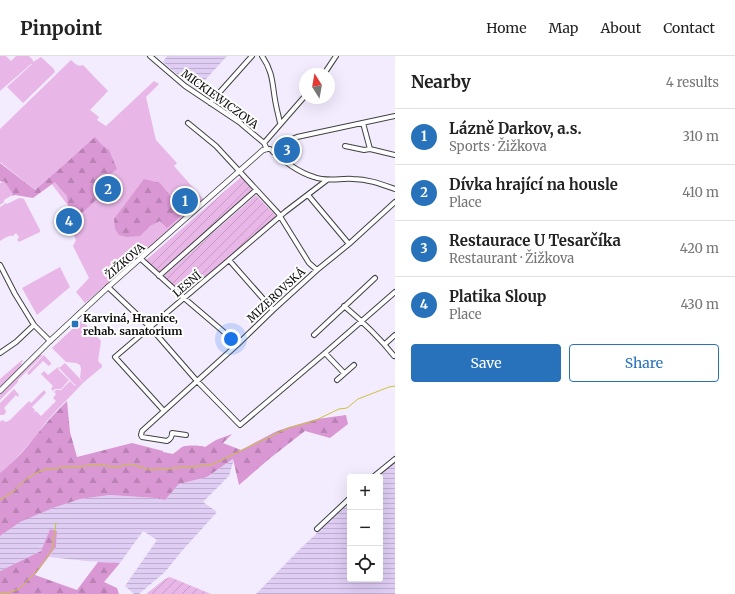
<!DOCTYPE html>
<meta charset="utf-8">
<style>
:root{--surface:#fff;--page:#f2f2f2;--text:#222;--muted:#767676;--line:#e0e0e0;--accent:#2772ba}
body{margin:0;font-family:Merriweather,serif;background:var(--page);color:var(--text)}
.controls{position:absolute;right:12px;bottom:12px;display:grid;overflow:hidden;border-radius:4px;box-shadow:0 4px 16px #0002}
.controls button{width:36px;height:36px;display:grid;place-items:center;padding:0;border:0;border-bottom:1px solid var(--line);background:var(--surface);color:var(--text);font:20px sans-serif}
.compass{position:absolute;left:299px;top:12px;width:36px;height:36px;border-radius:50%;background:var(--surface);box-shadow:0 4px 16px #0002;rotate:349deg}
.you{position:absolute;left:231px;top:283px;width:14px;height:14px;margin:-10px;border:3px solid #fff;border-radius:50%;background:#1a73e8;box-shadow:0 0 0 6px #1a73e833}
.badge{display:grid;place-items:center;width:26px;height:26px;border-radius:50%;background:var(--accent);color:#fff;font-size:13px;font-weight:700}
.pin{position:absolute;translate:-50% -50%;border:2px solid #fff;box-shadow:0 1px 4px #0006}
.list{margin:0;padding:0;list-style:none}
h2{display:flex;justify-content:space-between;align-items:center;height:52px;margin:0;padding:0 16px;font-size:17px}
h2 small{font-size:13px;font-weight:400;color:var(--muted)}
.list li{display:grid;grid-template-columns:26px 1fr auto;gap:12px;align-items:center;box-sizing:border-box;height:56px;padding:0 16px;border-top:1px solid var(--line)}
.list b{display:block;font-size:15px;white-space:nowrap}
.list p{margin:0;font-size:13px;white-space:nowrap;color:var(--muted)}
.list em{font-size:13px;font-style:normal;color:var(--muted)}
.actions{display:flex;gap:8px;padding:12px 16px}
.actions a{flex:1;padding:9px 0;border:1px solid var(--accent);border-radius:4px;text-align:center;font-size:14px;color:var(--accent)}
.actions .main{background:var(--accent);color:#fff}
.icon{flex:none;width:22px;height:22px;fill:none;stroke:currentColor;stroke-width:2;stroke-linecap:round;stroke-linejoin:round}
.map{position:relative;flex:none;width:395px;height:538px;overflow:hidden}
header{display:flex;align-items:center;gap:24px;box-sizing:border-box;height:56px;padding:0 20px;background:var(--surface);border-bottom:1px solid var(--line)}
header strong{font-size:19px}
nav{display:flex;gap:22px;margin-inline-start:auto;font-size:14px}
main{display:flex}
aside{flex:1;background:var(--surface)}
.map>svg:first-child{display:block}
.farmland{fill:url(#farmland-rules)}
.grass{fill:#e8b7e7}
.forest{fill:url(#forest-firs)}
.garden{fill:url(#garden-furrows)}
.pitch{fill:#ebc9ef}
.lines{fill:none;stroke-linecap:round;stroke-linejoin:round}
.stream{stroke:#cbc23a;stroke-width:1}
.minor-casing{stroke:#404040;stroke-width:6}
.tertiary-casing{stroke:#404040;stroke-width:6}
.minor{stroke:#fff;stroke-width:4}
.tertiary{stroke:#fff;stroke-width:4.5}
.poi-dot{fill:#2772ba;stroke:#fff;stroke-width:1.5}
.labels{text-anchor:middle;stroke-width:4;stroke-linejoin:round;paint-order:stroke}
.street-label{font-size:11px;fill:#0d0d0d;stroke:#fff}
.poi-label{font-size:11px;font-weight:bold;fill:#0d0d0d;stroke:#fff;text-anchor:start}
</style>
<header>
<strong>Pinpoint</strong>
<nav><a>Home</a><a>Map</a><a>About</a><a>Contact</a></nav>
</header>
<main>
<div class="map">
<svg width="395" height="538" viewBox="0 0 395 538">
<defs>
<pattern id="farmland-rules" width="6" height="5" patternUnits="userSpaceOnUse"><rect width="6" height="5" fill="#dfcdf4"/><path d="M0 2.5h6" fill="none" stroke="#beafd0"/></pattern>
<pattern id="forest-firs" width="22" height="20" patternUnits="userSpaceOnUse"><rect width="22" height="20" fill="#d997d3"/><path d="M5 1l3.5 6h-7zM16 11l3.5 6h-7z" fill="#b981b4"/></pattern>
<pattern id="garden-furrows" width="10" height="10" patternUnits="userSpaceOnUse"><rect width="10" height="10" fill="#e8b7e7"/><path d="M-1 1l2-2M0 10L10 0M9 11l2-2" fill="none" stroke="#c69cc5"/></pattern>
</defs>
<rect width="100%" height="100%" fill="#f3ecff"/>
<!-- farmland -->
<path class="farmland" d="M167,0H227L196,34L163,6Z
M234,403L229,420L203,446L217,456L181,496L165,516L139,538H134L125,530L157,484L143,475L120,507L86,505L49,501L56,491L57,475L50,473L41,495L0,515V480L19,466L53,452L80,443L110,439L155,442L165,444L179,428L207,421Z
M395,405V538H256L299,494L350,446V523H380V421H377Z"/>
<!-- grass -->
<path class="grass" d="M0,0H6L11,5L16,0H29L33,4V6L41,1L54,13L55,16L23,47L7,31L32,8H31L0,35Z
M71,4C76,8 77,11 83,9L108,35L90,54L99,61L97,64L106,70L154,25L159,28L146,41L156,84L177,107L174,110L204,144L85,247L76,236L89,222L73,190L76,184L65,160L72,155L48,123L35,134L0,106V73Z
M4,125L14,138L4,144V146L0,149V127H1Z
M19,142L24,143L40,174V176L19,186L17,184L19,181L16,177L13,180C8,179 4,183 0,185V151L6,147L7,148Z
M60,211L70,231L37,259L22,232Z
M82,264L87,270L101,285L98,305L102,309V311L84,326L57,354L46,366L36,380L8,411L0,417V366L2,364L6,366L10,364L29,345L31,347L44,334L46,337L32,351L35,354L34,355V356L36,355L41,360L56,345L53,342L56,338L54,336L56,334H61L70,325L75,330H76L59,312L58,313L69,324L61,333H55L53,335L51,333L53,330L41,318L44,315L48,319L58,311L59,312L65,307L83,326L80,322L81,313L80,309L76,307L66,306L52,292Z
M40,299H43L18,324V326L0,344V339Z
M44,299L51,307V308L49,310L43,305L29,319L27,317Z
M22,304L23,305L21,307L22,308L20,312L0,332V323Z
M14,333L19,339L18,341L16,339L4,352L6,355L5,358L3,359H0V347Z"/>
<!-- forest -->
<path class="forest" d="M95,81L102,89L109,94L117,113L99,127V140C91,150 81,158 70,165L67,140L55,126L33,142L15,139L12,140V139L13,138L4,125L2,126L0,125V107L35,134L64,109Z
M144,123L160,127L180,152L179,154L183,158L167,172L160,165L150,170L140,180L127,181L119,179L115,173L114,163Z
M67,345L70,376L77,401L132,387L163,395V396L173,398C176,396 179,393 182,391C185,389 201,389 205,391L216,384L232,378L223,387L241,394L275,376L289,371L317,363L346,359L348,368L330,382L305,375L269,403L239,429L233,403L207,421L179,428L165,444L155,442L110,439L80,443L53,452L20,466L0,480V417C17,404 30,387 43,371C50,362 59,353 67,345Z
M50,473L57,475L56,491L35,519L77,534L98,506L120,507L104,526L117,532L119,538H0V515L41,495Z"/>
<!-- garden -->
<path class="garden" d="M241,121L253,134L159,217L145,205Z
M256,139L277,161L186,239H183L163,221Z
M170,521L211,538H146L165,523Z"/>
<!-- pitch -->
<path class="pitch" d="M189,130L200,142L187,154L176,142Z"/>
<g class="lines">
<!-- stream -->
<path class="stream" d="M0,444L14,435L25,424L36,417L46,413L98,409L117,411L130,408L141,411L151,414L211,409L288,372L314,365L339,353L347,352L358,343L389,331L395,330
M0,537H8L19,533L38,514L52,494L56,467"/>
<defs>
<path id="minor" d="M150,0L185,30L239,66L264,87L267,93H270C283,104 297,116 314,121C327,126 340,122 353,123C368,123 381,128 395,133
M262,0C274,17 272,30 276,49C277,55 279,61 280,67
M324,18L336,0
M210,47L252,0
M188,67L216,90L278,157L309,207L317,214
M264,87L305,40
M345,90L364,94L370,93L363,67
M370,93L395,99
M273,96L290,84L297,81L395,60
M308,139L349,188
M141,203L184,242L238,288
M229,204L273,254
M0,209L15,238L34,269L50,285
M159,220L256,134
M108,231L150,271L197,325L240,369L325,297L395,236
M344,250C362,265 379,281 394,300
M314,279L375,222
M385,288L395,279
M0,297L16,286L34,269
M325,297L344,317
M337,324L354,309
M164,355L115,301L184,242L229,204L285,156L327,124
M186,379L172,377C172,381 171,383 167,385L142,381L141,379L142,375L238,288L273,254L317,214L349,188L395,146
M373,421L395,403
M317,473L350,442"/>
<path id="tertiary" d="M0,335L50,285L108,231L263,94L267,93"/>
</defs>
<!-- minor casing -->
<use href="#minor" class="minor-casing"/>
<!-- tertiary casing -->
<use href="#tertiary" class="tertiary-casing"/>
<!-- minor -->
<use href="#minor" class="minor"/>
<!-- tertiary -->
<use href="#tertiary" class="tertiary"/>
</g>
<!-- markers -->
<rect class="poi-dot" x="71" y="264" width="8" height="8" rx="2"/>
<g class="labels">
<!-- street labels -->
<g class="street-label">
<text transform="translate(220 43) rotate(36)" y="4">MICKIEWICZOVA</text>
<text transform="translate(125 205) rotate(-41)" y="4">ŽIŽKOVA</text>
<text transform="translate(187 228) rotate(-40)" y="4">LESNÍ</text>
<text transform="translate(276 239) rotate(-43)" y="4">MIZEROVSKÁ</text>
</g>
<!-- poi labels -->
<g class="poi-label">
<text x="83" y="266">Karviná, Hranice,<tspan x="83" dy="13">rehab. sanatorium</tspan></text>
</g>
</g>
</svg>
<div class="controls">
<button>+</button>
<button>−</button>
<button><svg class="icon" aria-label="locate" viewBox="0 0 24 24"><circle cx="12" cy="12" r="6"/><path d="M12 2v4M12 18v4M2 12h4M18 12h4"/></svg></button>
</div>
<svg class="compass" viewBox="-18 -18 36 36"><path d="M0-13l5 13h-10z" fill="#e53935"/><path d="M0 13l5-13h-10z" fill="#767676"/></svg>
<div class="you"></div>
<div class="pin badge" style="left:185px;top:145px">1</div>
<div class="pin badge" style="left:108px;top:133px">2</div>
<div class="pin badge" style="left:287px;top:94px">3</div>
<div class="pin badge" style="left:69px;top:165px">4</div>
</div>
<aside>
<h2>Nearby<small>4 results</small></h2>
<ul class="list">
<li><span class="badge">1</span><div><b>Lázně Darkov, a.s.</b><p>Sports · Žižkova</p></div><em>310 m</em></li>
<li><span class="badge">2</span><div><b>Dívka hrající na housle</b><p>Place</p></div><em>410 m</em></li>
<li><span class="badge">3</span><div><b>Restaurace U Tesarčíka</b><p>Restaurant · Žižkova</p></div><em>420 m</em></li>
<li><span class="badge">4</span><div><b>Platika Sloup</b><p>Place</p></div><em>430 m</em></li>
</ul>
<div class="actions"><a class="main">Save</a><a>Share</a></div>
</aside>
</main>
